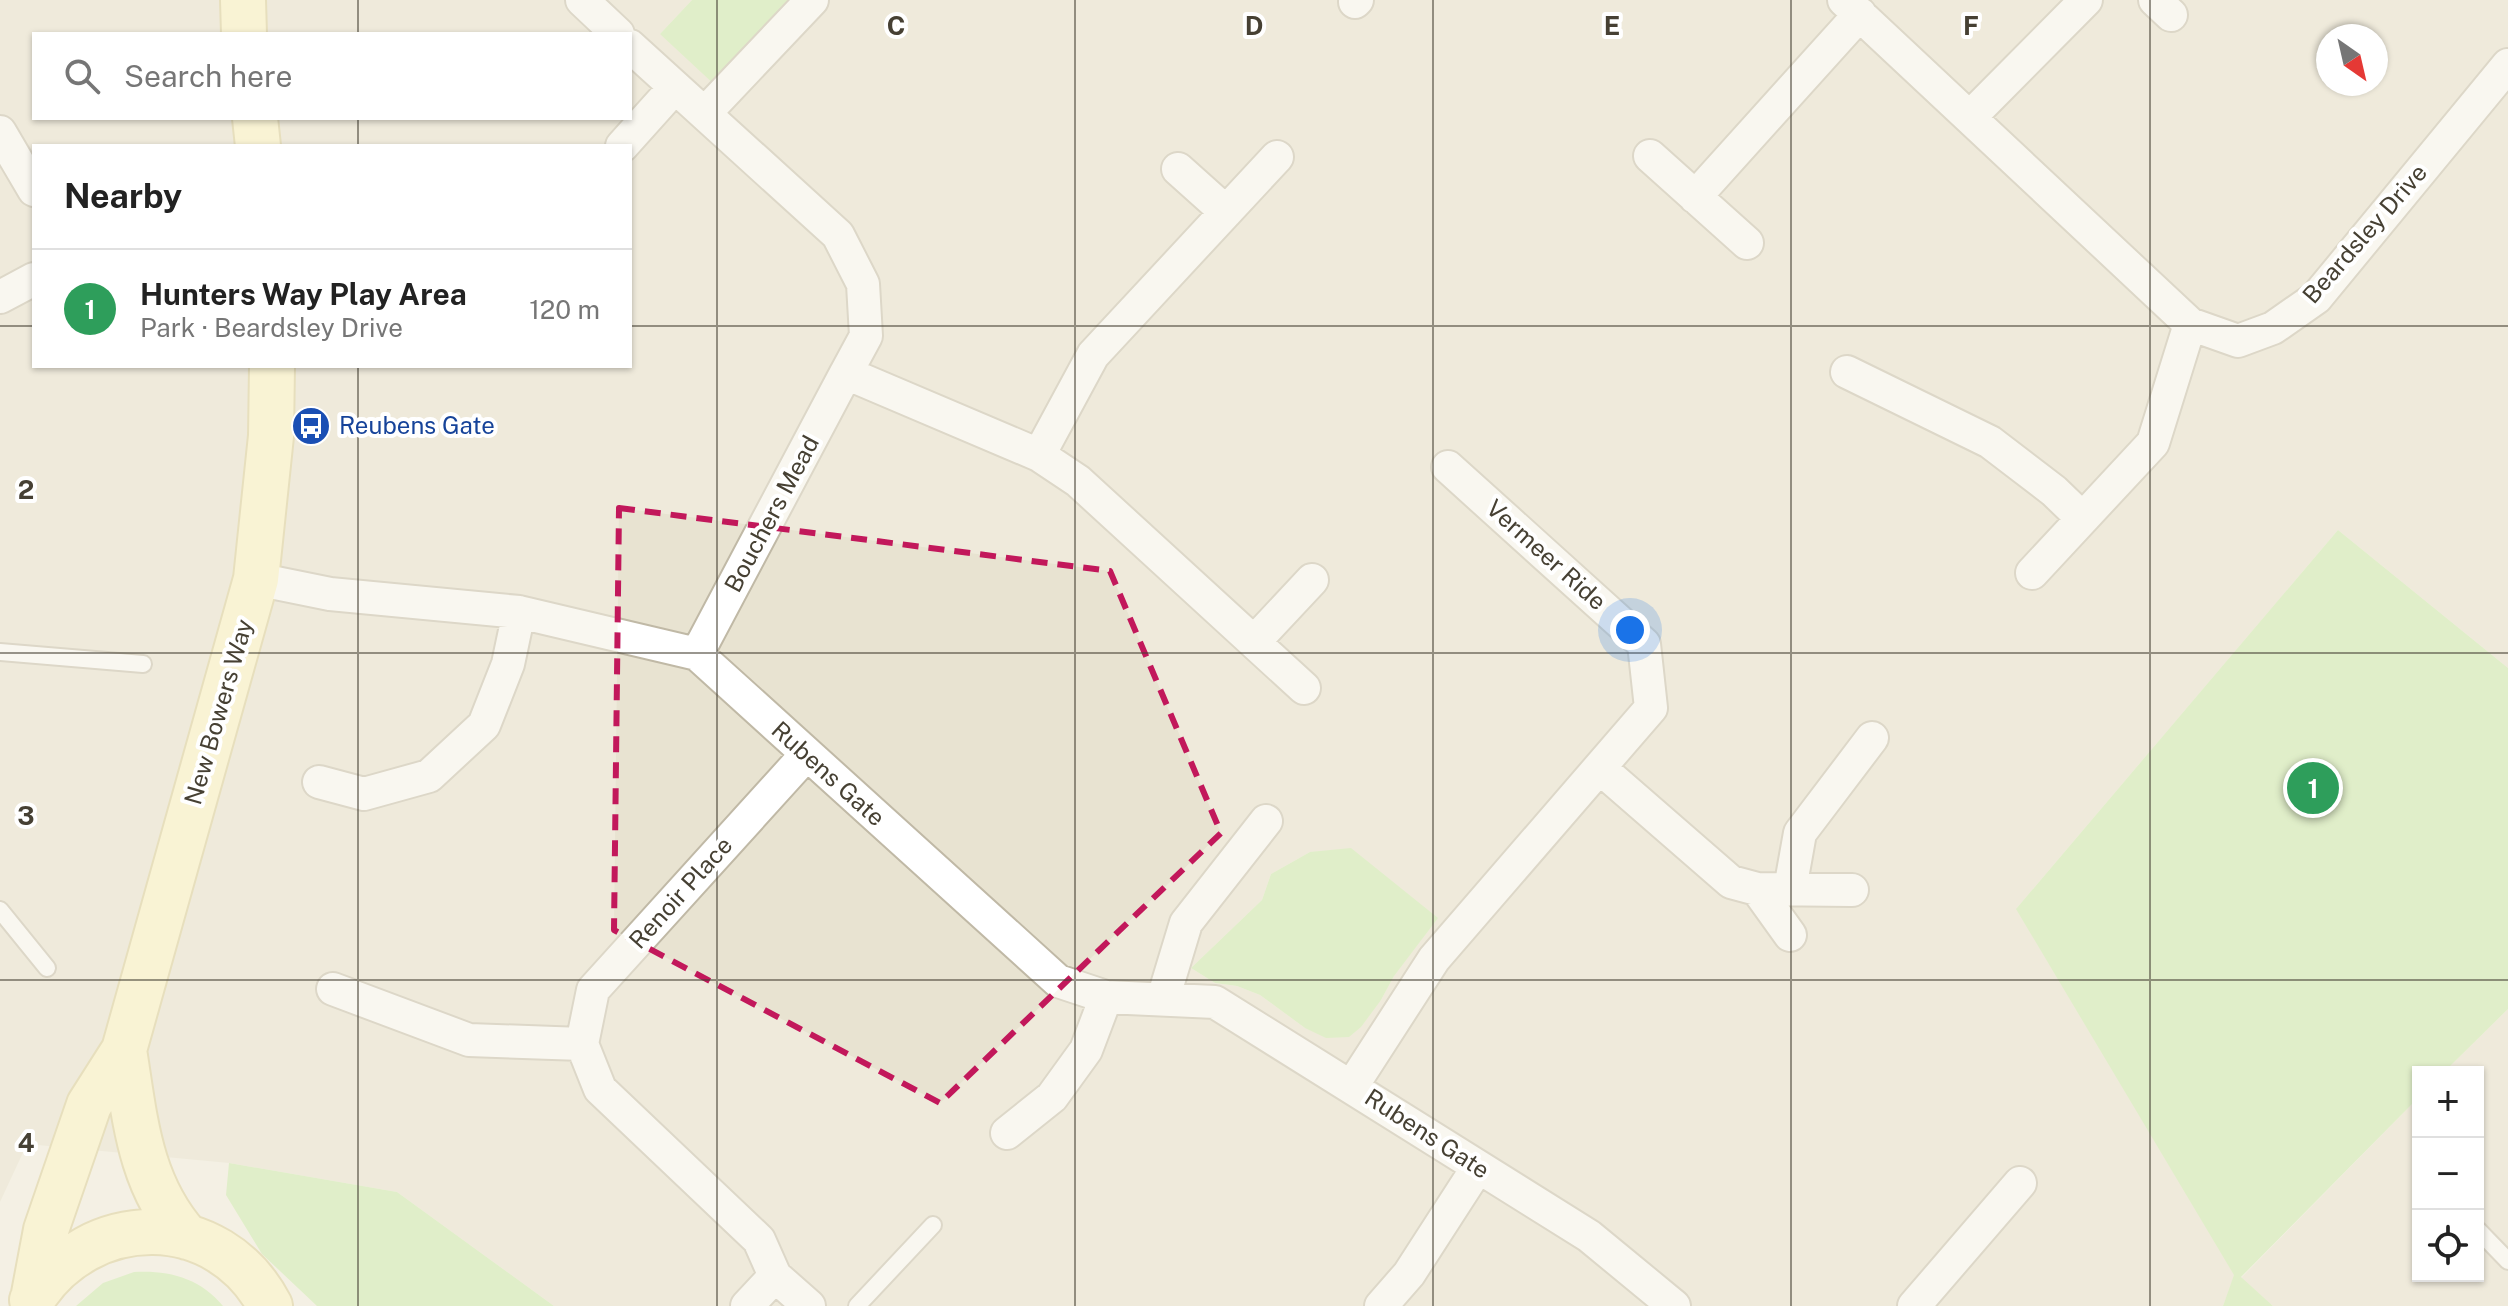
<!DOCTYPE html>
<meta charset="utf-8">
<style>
:root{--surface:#fff;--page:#f6f6f6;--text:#222;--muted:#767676;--line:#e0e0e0;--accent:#111827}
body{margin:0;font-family:"Public Sans",sans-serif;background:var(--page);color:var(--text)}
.controls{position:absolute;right:24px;bottom:24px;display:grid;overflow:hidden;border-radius:0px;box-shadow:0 2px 6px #0004}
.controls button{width:72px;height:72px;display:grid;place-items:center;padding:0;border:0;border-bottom:2px solid var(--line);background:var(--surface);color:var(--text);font:40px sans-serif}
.compass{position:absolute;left:2316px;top:24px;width:72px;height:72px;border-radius:50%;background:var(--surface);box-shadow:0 2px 6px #0004;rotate:146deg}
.you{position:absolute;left:1630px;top:630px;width:28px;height:28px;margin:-20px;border:6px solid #fff;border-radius:50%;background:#1a73e8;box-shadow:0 0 0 12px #1a73e833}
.badge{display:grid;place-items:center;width:52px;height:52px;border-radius:50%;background:var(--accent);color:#fff;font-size:26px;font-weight:700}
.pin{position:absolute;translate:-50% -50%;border:4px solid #fff;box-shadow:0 2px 8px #0006}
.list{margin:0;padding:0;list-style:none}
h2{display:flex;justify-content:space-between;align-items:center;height:104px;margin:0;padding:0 32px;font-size:34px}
h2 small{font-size:26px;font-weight:400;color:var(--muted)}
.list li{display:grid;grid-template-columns:52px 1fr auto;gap:24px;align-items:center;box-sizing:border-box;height:120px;padding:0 32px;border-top:2px solid var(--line)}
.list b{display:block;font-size:30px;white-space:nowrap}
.list p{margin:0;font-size:26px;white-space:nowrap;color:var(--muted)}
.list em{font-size:26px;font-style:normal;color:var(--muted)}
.icon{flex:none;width:44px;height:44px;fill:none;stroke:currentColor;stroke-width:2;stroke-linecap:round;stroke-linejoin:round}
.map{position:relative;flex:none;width:2508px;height:1306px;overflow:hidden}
.search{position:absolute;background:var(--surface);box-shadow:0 2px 6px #0004;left:32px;top:32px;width:600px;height:88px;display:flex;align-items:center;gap:20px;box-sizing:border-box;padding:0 28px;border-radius:0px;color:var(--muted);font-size:30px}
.panel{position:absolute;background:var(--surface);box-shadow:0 2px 6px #0004;left:32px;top:144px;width:600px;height:224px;border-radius:0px}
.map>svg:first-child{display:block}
.residential{fill:#e8e3d1;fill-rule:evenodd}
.green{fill:#c8eca8}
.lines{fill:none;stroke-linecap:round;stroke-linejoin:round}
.lane-casing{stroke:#c0b9a6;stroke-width:20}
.street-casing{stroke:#c0b9a6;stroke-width:36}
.secondary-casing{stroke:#d8ca8f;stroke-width:48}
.lane{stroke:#fff;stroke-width:16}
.street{stroke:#fff;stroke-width:32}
.secondary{stroke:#fff5c2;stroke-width:44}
.marked{fill:none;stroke:#c2185b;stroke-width:6;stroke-dasharray:16 10;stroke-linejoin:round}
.grid{fill:none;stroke:#464033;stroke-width:2;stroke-opacity:0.55}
.labels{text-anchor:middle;stroke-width:8;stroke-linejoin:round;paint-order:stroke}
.street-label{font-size:24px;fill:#464033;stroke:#fff}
.transit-label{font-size:24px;fill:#164399;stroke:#fff;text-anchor:start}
.grid-label{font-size:26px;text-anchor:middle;font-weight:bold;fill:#464033;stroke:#fff;stroke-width:8;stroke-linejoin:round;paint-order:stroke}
</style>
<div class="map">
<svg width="2508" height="1306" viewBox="0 0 2508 1306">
<rect width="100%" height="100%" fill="#f4f0e4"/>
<!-- residential -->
<path class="residential" d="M0,0H692L660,34L797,0H2508V668L2338,530L2017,908L2235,1275L2223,1306H554L397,1192L229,1163L27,1144L0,1202ZM34,34H630V118H34ZM2328,36H2376V84H2328ZM34,146H630V366H34ZM1310,852L1394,976L1381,1000L1305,1028L1260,995L1237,986L1215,983L1191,968L1262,900L1271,874Z
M2508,1009V1306H2273L2241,1278L2418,1098V1276H2478V1072H2444Z"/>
<!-- green -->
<path class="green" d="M692,0H797L717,87L660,34Z
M2338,530L2508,668V1009L2444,1072H2418V1098L2241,1277L2273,1306H2223L2234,1275L2016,909Z
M1351,848L1438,918L1394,976L1381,1000L1361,1027L1349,1037L1326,1038L1305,1028L1260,995L1237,986L1215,983L1191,968L1262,900L1271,874L1310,852Z
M229,1163L397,1192L554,1306H317L262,1254L226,1195Z
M134,1272C169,1270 200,1278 223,1306H76L103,1283Z"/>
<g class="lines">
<defs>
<path id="lane" d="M0,652L143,664
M0,910L47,968
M2478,1230L2508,1261
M857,1306L933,1225"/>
<path id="street" d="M582,0L618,34
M1844,0L2190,324L2238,341L2273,328L2316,298L2508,65
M2155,0L2171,15
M1355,2L1357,0
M630,46L838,235L863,284L866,336L846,373
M705,113L812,0
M1971,116L2086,0
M0,132L34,190
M622,146L675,87
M1650,156L1747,243
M1178,169L1226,212
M1695,197L1860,14
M0,297L34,279
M1847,372L1990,442L2054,491L2082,518
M1039,455L1093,355L1277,157
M2032,573L2153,443L2190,324
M256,579L330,594L519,612L697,654L1058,981L1106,997L1215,1002L1589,1236L1674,1306
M1254,642L1312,580
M697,654L846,373L1039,455L1078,481L1304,688
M806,755L593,990L582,1044L600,1089L759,1240L775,1276L809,1306
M1601,769L1731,882L1757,889L1852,890
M319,782L364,794L429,776L484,725L508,664L519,612
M1757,889L1790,935
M1790,889L1800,833L1872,738
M333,989L469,1040L582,1044
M1163,999L1186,923L1266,821
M1352,1086L1434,959L1651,708L1644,644L1448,467
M1007,1133L1052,1097L1086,1050L1106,997
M747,1306L775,1276
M1381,1306L1409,1274L1478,1167
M1914,1306L2020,1183"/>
<path id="secondary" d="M243,0L244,34
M255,118L258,146
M124,1050C135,1118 139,1183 187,1237
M33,1299L46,1230L89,1105L124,1050L256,579L271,436L272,366
M32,1300C89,1209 219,1208 270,1306"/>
</defs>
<!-- lane casing -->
<use href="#lane" class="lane-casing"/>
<!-- street casing -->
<use href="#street" class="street-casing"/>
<!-- secondary casing -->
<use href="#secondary" class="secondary-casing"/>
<!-- lane -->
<use href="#lane" class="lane"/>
<!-- street -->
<use href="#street" class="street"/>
<!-- secondary -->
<use href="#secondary" class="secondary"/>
</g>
<!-- marked area -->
<path d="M0 0H2508V1306H0ZM619,508L1110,571L1221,833L940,1103L614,930Z" fill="#f4f0e4" fill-opacity=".55" fill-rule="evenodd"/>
<path class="marked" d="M619,508L1110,571L1221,833L940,1103L614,930Z"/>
<!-- grid -->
<path class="grid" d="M358,0V34M717,0V1306M1075,0V1306M1433,0V1306M1791,0V1306M2150,0V1306M358,118V146M0,326H34M630,326H2508M358,366V1306M0,653H2508M0,980H2508"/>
<!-- icons -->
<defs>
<symbol id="bus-disc" viewBox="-11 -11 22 22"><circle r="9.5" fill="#1a4fb4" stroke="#fff"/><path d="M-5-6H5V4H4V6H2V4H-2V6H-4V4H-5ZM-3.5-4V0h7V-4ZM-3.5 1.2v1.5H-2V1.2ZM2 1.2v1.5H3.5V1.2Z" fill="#fff"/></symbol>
</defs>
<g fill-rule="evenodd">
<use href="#bus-disc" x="289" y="404" width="44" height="44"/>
</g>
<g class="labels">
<!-- street labels -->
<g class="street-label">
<text transform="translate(2365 234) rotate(-49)" y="8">Beardsley Drive</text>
<text transform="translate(772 514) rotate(-62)" y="8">Bouchers Mead</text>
<text transform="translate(1546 555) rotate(42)" y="8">Vermeer Ride</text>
<text transform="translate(219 712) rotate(-74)" y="8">New Bowers Way</text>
<text transform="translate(828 774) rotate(42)" y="8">Rubens Gate</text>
<text transform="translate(681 893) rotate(-48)" y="8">Renoir Place</text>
<text transform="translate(1427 1134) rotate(33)" y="8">Rubens Gate</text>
</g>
<!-- transit labels -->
<g class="transit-label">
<text x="339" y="434">Reubens Gate</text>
</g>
</g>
<g class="grid-label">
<text x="896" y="35">C</text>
<text x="1254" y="35">D</text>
<text x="1612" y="35">E</text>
<text x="1971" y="35">F</text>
<text x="26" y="499">2</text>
<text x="26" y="825">3</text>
<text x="26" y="1152">4</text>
</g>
</svg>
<div class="controls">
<button>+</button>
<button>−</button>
<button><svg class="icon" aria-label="locate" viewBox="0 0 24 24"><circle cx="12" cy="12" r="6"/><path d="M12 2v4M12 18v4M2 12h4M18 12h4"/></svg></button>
</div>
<svg class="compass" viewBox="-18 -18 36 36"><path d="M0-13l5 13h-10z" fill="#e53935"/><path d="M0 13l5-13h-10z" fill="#767676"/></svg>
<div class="you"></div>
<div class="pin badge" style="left:2313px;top:788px;background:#2e9e5b">1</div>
<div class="search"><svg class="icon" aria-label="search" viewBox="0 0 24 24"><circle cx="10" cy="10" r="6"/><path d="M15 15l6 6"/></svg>Search here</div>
<section class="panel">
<h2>Nearby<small></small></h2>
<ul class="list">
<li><span class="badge" style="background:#2e9e5b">1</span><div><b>Hunters Way Play Area</b><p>Park · Beardsley Drive</p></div><em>120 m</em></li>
</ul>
</section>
</div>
